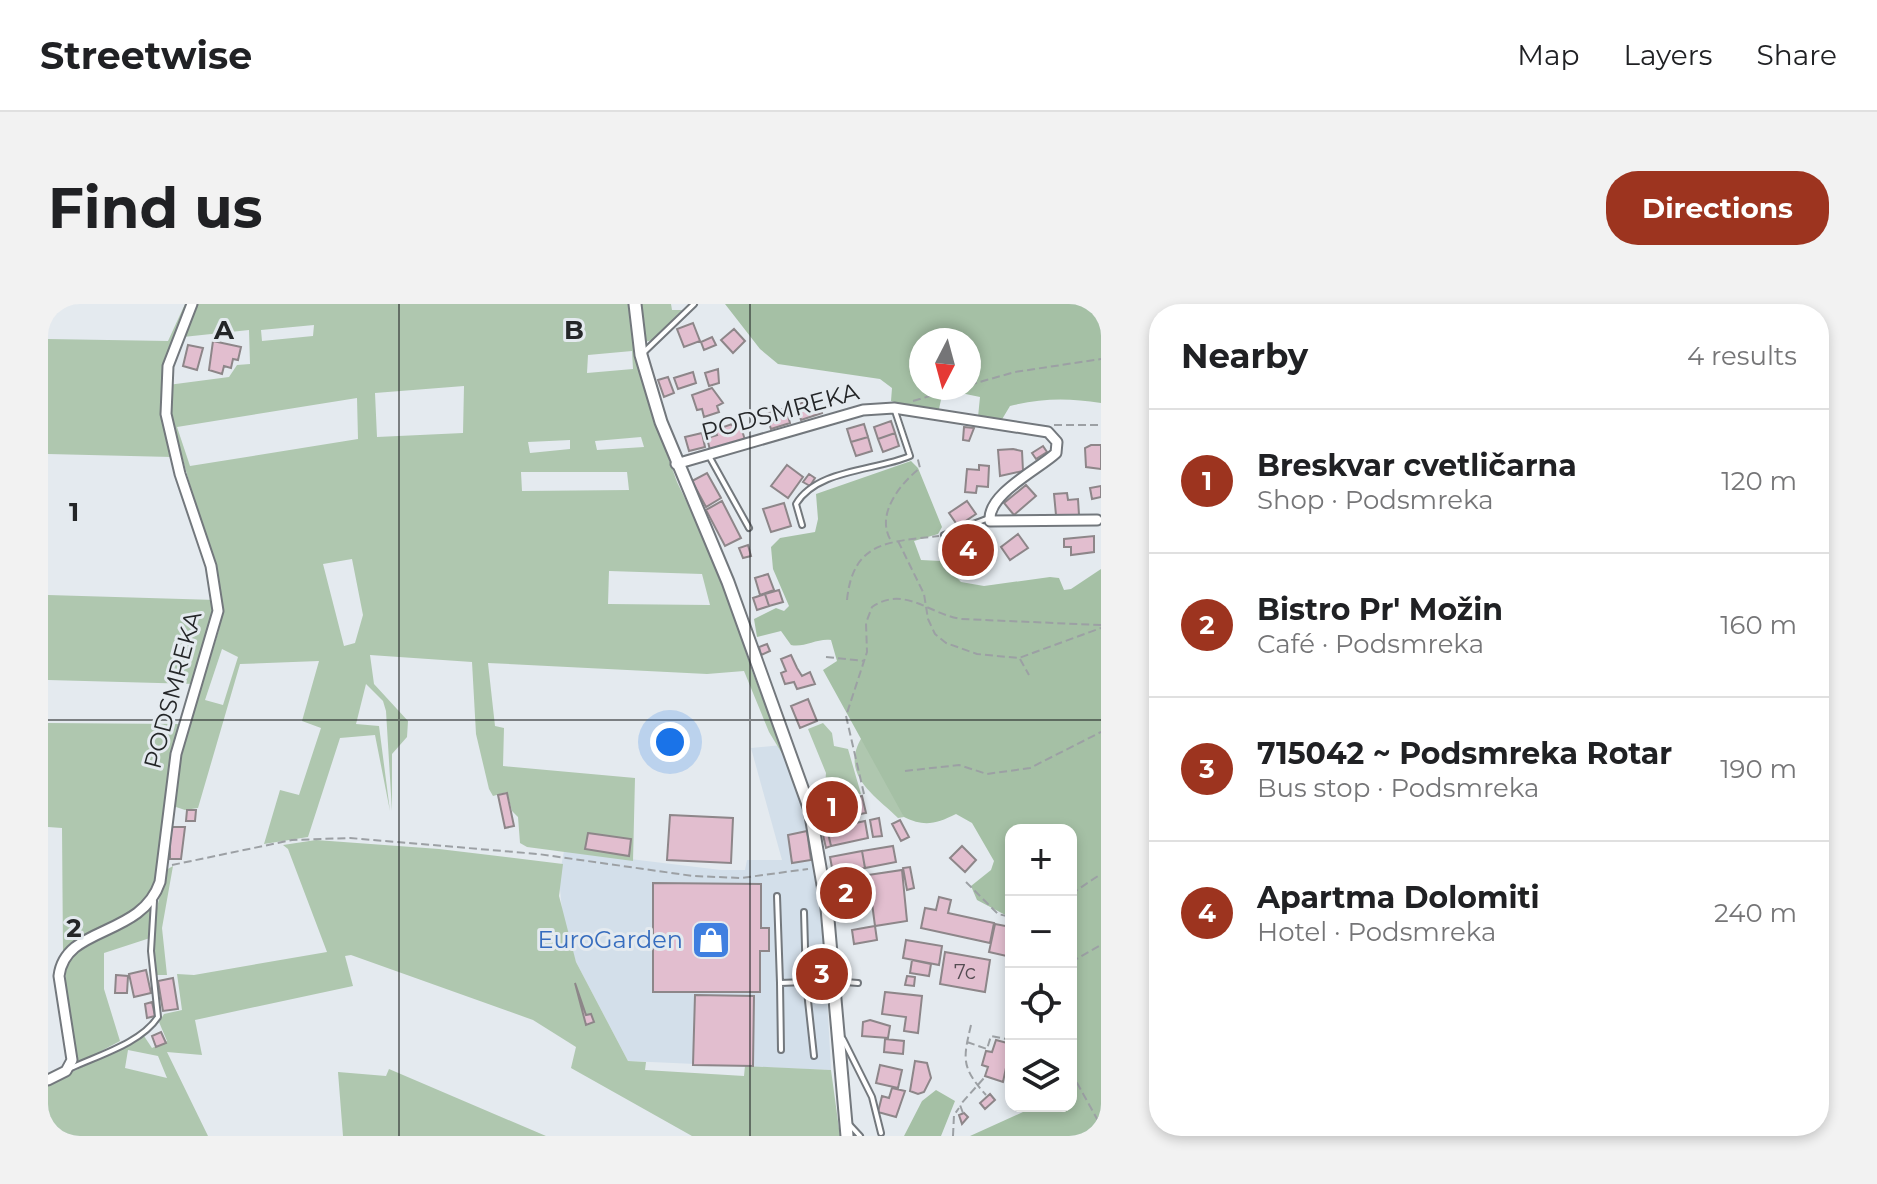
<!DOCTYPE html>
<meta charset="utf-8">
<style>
:root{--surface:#fff;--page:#f2f2f2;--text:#202124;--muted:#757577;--line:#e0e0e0;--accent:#9d341f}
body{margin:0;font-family:Montserrat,sans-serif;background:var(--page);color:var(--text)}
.controls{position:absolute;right:24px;bottom:24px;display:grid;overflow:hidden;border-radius:16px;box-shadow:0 4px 12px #0003}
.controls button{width:72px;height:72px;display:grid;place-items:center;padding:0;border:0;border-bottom:2px solid var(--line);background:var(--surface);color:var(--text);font:40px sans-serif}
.compass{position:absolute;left:861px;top:24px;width:72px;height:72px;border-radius:50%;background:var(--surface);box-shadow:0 4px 12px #0003;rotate:186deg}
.you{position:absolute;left:622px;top:438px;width:28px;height:28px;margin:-20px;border:6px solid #fff;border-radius:50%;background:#1a73e8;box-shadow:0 0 0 12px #1a73e833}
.badge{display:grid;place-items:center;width:52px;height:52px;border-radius:50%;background:var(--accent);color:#fff;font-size:26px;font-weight:700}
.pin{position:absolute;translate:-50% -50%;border:4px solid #fff;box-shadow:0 2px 8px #0006}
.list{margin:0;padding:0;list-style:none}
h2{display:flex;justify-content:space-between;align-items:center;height:104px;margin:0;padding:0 32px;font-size:34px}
h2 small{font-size:26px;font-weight:400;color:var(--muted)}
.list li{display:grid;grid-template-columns:52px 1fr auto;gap:24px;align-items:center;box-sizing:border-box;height:144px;padding:0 32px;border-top:2px solid var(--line)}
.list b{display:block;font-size:30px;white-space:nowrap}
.list p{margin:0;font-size:26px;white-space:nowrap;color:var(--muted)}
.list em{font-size:26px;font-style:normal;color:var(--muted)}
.icon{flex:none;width:44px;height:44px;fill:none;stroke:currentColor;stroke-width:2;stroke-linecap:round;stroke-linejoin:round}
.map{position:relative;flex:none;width:1053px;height:832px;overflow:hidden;border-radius:32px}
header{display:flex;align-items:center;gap:48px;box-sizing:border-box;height:112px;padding:0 40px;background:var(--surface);border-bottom:2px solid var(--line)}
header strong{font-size:38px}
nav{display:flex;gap:44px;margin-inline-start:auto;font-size:28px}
.intro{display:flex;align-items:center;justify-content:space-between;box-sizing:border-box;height:192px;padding:0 48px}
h1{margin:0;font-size:56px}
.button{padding:20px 36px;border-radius:32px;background:var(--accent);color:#fff;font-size:28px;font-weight:700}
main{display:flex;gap:48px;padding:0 48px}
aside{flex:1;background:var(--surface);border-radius:32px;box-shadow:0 4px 12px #0003}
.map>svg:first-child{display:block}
.built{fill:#d3dfea}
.green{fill:#afc7af;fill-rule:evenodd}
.forest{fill:#a5c0a5;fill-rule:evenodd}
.building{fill:#e2becf;stroke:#8d8689;stroke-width:2}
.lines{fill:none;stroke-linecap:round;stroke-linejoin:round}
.service-casing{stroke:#73787d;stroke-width:8}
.minor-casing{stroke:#73787d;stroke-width:13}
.tertiary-casing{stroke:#73787d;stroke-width:15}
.path{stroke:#9ca0a4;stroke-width:2;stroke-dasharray:8 4;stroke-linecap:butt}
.service{stroke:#fff;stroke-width:4}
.minor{stroke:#fff;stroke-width:9}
.tertiary{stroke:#fff;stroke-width:11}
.grid{fill:none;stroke:#242628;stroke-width:2;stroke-opacity:0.55}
.labels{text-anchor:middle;stroke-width:6;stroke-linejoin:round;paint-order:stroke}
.number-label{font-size:20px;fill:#544c52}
.street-label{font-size:24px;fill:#242628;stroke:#e4eaef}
.shop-label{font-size:24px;fill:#366cbe;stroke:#e4eaef;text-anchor:end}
.grid-label{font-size:26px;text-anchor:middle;font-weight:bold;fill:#242628;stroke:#e4eaef;stroke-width:6;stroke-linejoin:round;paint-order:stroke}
</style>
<header>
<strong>Streetwise</strong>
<nav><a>Map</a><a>Layers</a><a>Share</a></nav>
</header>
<div class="intro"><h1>Find us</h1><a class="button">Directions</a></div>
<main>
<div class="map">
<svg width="1053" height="832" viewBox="0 0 1053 832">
<rect width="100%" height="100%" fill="#e4eaef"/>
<!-- built -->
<path class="built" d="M734,441L761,507L773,580L783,766L580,757L528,658L515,618L511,574L516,547L673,566H697L699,556H734L703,444Z"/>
<!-- green -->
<path class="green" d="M137,0H142L120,56L124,153L0,150V35L120,37Z
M147,0H582L585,40L610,125L629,178L669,261L704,367L741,461L721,428L696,367L659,370L440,359L447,422L456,424L455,462L587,474L585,557L479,543L472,539L470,513L464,507L459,488L445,492L441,485L428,430L424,358L322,351L326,380L360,417L359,433L344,450V507L338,407L335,397L318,380L308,420L331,422L342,507L327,431L292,434L260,533L216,540L232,486L251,491L273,424L254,417L271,357L192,360L150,504L137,506L125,502L130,457L171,326L172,289L120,102V81L181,73L189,61L202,60L201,26L135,33ZM266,21L265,32L214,37L213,26ZM584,47L585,65L539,69L540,51ZM416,82L415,129L329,133L327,89ZM309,94L310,135L142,162L129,123ZM593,133L596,143L549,146L547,137ZM522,136V145L482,149L480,138ZM473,168H579L581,186L474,187ZM304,255L315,311L307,339L296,342L275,260ZM561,267L654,270L662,301L560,300ZM174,345L190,353L175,401L157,396Z
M594,0H623L624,6H634L605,36L596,38Z
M0,291L168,296L167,310L147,380L0,376Z
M0,419L133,420L109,582L95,603L28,638L15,650L14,524L0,523Z
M775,419L784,429L786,442L800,445L813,490L804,491L798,477L777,481L778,469L760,425Z
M814,433L854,503L856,513L850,514C827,491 791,471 814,433Z
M268,536L391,545L515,560L511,592L528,658L580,757L598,758L597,766L696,772L697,762L783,766L792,832H644L523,764L528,743L485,716L303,651L297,652L305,682L147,716L154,751L119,748L160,832H0V780L96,732L104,744L119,737L111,718L116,710L134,706L129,670L146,671L279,648L240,545L235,541ZM80,746L110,752L119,774L77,764Z
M125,562L114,624L119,671H109C97,636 111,599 118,566Z
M103,604L102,634L56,649V685L72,737L27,761C30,727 0,666 32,643C56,630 82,622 103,604Z
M341,765L498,832H295L290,768L338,772Z"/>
<!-- forest -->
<path class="forest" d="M677,0H1053V99C1020,94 995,94 962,102L953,117L930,113L932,93L908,88L894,91L891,105L880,109L843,97L844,84L832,75L730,60L712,45ZM873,36H921V84H873Z
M863,157L870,164L894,223L890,230L866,237L873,256L893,257L913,278L936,282L1002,273L1011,274L1016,286L1023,285L1053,265V832H922L975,808L977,802H1023V526H963V614L929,596L923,582L943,566L946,557L924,519L908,510C888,520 876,523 856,513L775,366L789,357L783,336C769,334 756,344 743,341L733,327L709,333L706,315L728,304L736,307L741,302L725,265L723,243L732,234L767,228L770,215L768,190Z
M888,786L907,797L893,832H856L874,797Z"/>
<!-- building -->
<path class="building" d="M645,19L652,37L636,43L629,25Z
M686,25L697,37L685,49L673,36Z
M664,33L668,41L656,46L653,38Z
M165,37L193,43L190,56L185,55L183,64L176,62L174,70L161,66Z
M140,41L155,44L149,66L135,62Z
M670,65L671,79L661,82L657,69Z
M645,68L648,79L630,85L626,74Z
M620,73L626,89L616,93L610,76Z
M664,84L675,99L669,102L671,108L656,113L654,105L649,106L644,91Z
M769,93L774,109L753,116L748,101Z
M738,104L742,119L723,125L718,110Z
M843,117L847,129L830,135L826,123Z
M684,120L686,125L693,123L697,136L662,146L659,134L669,131L667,126Z
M816,120L820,133L803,138L799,125Z
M916,123L926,124L921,137L915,136Z
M654,129L657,143L641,147L637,133Z
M847,129L851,142L835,148L830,135Z
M820,133L824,147L808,152L803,138Z
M1043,141H1053V165L1038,163L1037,144Z
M995,142L999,148L988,155L984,149Z
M965,145L974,147L975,167L952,172L950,146Z
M739,161L755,173L740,194L723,182Z
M931,161L941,162L940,183L929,182L928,189L917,188L919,165L931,166Z
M659,169L673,194L658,203L644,177Z
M761,170L767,174L762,182L755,178Z
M978,181L988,192L966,211L956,199Z
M1053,182V193L1044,195L1042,184Z
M1019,189L1020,196L1030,195L1031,211H1008L1006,190Z
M674,197L693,234L677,242L658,206Z
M919,197L928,210L910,222L901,209Z
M736,199L743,222L723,228L715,205Z
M970,230L980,244L962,256L953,243Z
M1046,232V248L1023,251V243H1016V235Z
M928,236L931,253L911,257L908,240Z
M700,241L703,252L695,254L691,244Z
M720,270L726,286L712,291L707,274Z
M731,286L735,298L721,302L717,290Z
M717,290L721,302L709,306L705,294Z
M719,340L722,347L713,351L711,343Z
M743,351L749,364L754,372L762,368L767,380L749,385L746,378L737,380L733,369L738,367L733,355Z
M760,395L769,417L752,424L743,402Z
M781,483L784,496L795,494L799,510L774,515L767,486Z
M459,489L466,522L457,524L450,491Z
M814,492L818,509L806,511L802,495Z
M139,506H148L147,517H138Z
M622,511L685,514L683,559L619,556Z
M831,514L834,532L825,533L822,516Z
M852,516L861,533L853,537L844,520Z
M817,517L820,534L783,542L779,525Z
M122,523H137L133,555H122Z
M759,527L763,556L744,559L740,531Z
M540,529L583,535L581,552L537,545Z
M780,529L783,542L778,544L775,531Z
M845,542L848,558L817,564L814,547Z
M914,542L928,556L917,568L902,554Z
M814,547L817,564L785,569L782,553Z
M862,563L866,584L859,586L855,564Z
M854,566L859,617L827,622L824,599L797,603L793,575Z
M605,579L713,580V624H721V647H712V688H605Z
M891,593L903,596L900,609L946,619L942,639L873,624L877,604L888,606Z
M947,620L963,623V653L941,648Z
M827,622L829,636L806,640L804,626Z
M858,636L894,642L891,661L855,654Z
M897,648L942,656L937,688L892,680Z
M864,656L883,660L881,672L862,669Z
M98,666L103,689L86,693L81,670Z
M68,671L80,672L79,689H67Z
M859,672L867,673L866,682L857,681Z
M125,674L130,705L115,707L110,677Z
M527,679L538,711L543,710L546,718L538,721Z
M837,688L874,692L870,729L856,727L858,713L834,710Z
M647,691L706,692L705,762L645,761Z
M104,698L107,712L99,714L97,700Z
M822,716L842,722L840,734L814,732L815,718Z
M113,728L118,739L108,743L104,732Z
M837,735L856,737L855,750L836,748Z
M948,736L963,740L955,778L937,772L940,763L934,761L938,747L944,748Z
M867,757L879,759L883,774L876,788L870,790L862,787Z
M832,761L854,766L850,784L828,779Z
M844,784L857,787L848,813L830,808L834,792L841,794Z
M942,790L947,796L937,805L932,799Z
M916,809L920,813L914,820L911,811Z"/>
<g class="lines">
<defs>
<path id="service" d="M595,49L646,0
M661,152L701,224
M754,221L748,200C769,165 827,167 862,152L847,107
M896,231L941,214
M729,592L732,679L784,677L810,679
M756,608L758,678L766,752
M732,679L733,746
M795,735L824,793L833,829
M23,764C51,751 93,739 110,713L103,647L106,597
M800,819L812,832"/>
<path id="minor" d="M628,160L815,106L846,104L1000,128L1009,138L1008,149C991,165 939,190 942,217L1049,216
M0,776L18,767L24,756L11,672C17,621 93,634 112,578L128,450L170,307L163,262L132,170L118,110L120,62L144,0"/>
<path id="tertiary" d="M587,0L593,51L613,118L680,278L762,506L779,604L799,832"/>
</defs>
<!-- service casing -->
<use href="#service" class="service-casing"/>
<!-- minor casing -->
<use href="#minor" class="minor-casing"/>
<!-- tertiary casing -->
<use href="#tertiary" class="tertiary-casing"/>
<!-- path -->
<path class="path" d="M921,81L967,68L1053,55
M865,97L909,84
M1006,121H1053
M842,235C828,209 853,179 872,164L869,152
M850,237L876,290L880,315L887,330L898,339L929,350L971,354L1053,324
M799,296C805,236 842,238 891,232
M778,353L817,357
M972,355L981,371
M857,467L911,461L939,470L982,464L1053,428
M816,490L798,412L819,348L818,319L824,303C856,281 881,310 913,315L1053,321
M124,561L244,536L302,534L490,550L645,572L693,574L760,565
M918,578L950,610L963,613
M1023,590L1053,570
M1023,658L1053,641
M961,691L963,692
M923,721C915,755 913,763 938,791
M919,738L939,745L943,732L963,736
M1023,768L1053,822
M915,809L912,801L936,774
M905,832L906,811L911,804"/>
<!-- service -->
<use href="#service" class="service"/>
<!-- minor -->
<use href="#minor" class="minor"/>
<!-- tertiary -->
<use href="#tertiary" class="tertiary"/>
</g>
<!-- grid -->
<path class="grid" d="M351,0V832M702,0V832M0,416H1053"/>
<!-- icons -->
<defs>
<symbol id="shop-square" viewBox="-11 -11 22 22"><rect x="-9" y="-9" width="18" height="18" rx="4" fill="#3f7fe0" stroke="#e4eaef"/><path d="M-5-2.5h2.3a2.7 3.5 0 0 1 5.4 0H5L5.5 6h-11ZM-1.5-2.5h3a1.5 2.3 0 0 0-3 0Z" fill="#fff"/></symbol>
</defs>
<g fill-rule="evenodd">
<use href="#shop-square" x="641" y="614" width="44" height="44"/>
</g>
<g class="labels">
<!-- number labels -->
<g class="number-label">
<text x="917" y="675">7c</text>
</g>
<!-- street labels -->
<g class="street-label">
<text transform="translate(732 108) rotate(-15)" y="8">PODSMREKA</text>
<text transform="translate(125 386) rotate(-75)" y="8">PODSMREKA</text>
</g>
<!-- shop labels -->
<g class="shop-label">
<text x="635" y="644">EuroGarden</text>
</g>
</g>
<g class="grid-label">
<text x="176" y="35">A</text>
<text x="526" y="35">B</text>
<text x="26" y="217">1</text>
<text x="26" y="633">2</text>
</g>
</svg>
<div class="controls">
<button>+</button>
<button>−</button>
<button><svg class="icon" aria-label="locate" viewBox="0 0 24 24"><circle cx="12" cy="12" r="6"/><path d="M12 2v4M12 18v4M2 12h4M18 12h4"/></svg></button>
<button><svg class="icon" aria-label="layers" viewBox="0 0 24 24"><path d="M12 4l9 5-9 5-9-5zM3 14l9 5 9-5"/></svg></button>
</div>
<svg class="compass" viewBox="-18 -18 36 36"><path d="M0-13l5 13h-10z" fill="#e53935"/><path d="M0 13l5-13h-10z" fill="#757577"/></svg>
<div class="you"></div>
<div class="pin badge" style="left:784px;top:503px">1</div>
<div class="pin badge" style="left:798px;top:589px">2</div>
<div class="pin badge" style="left:774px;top:670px">3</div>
<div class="pin badge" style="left:920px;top:246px">4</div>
</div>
<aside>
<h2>Nearby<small>4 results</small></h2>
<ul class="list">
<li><span class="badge">1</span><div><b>Breskvar cvetličarna</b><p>Shop · Podsmreka</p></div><em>120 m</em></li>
<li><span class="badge">2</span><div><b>Bistro Pr' Možin</b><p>Café · Podsmreka</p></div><em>160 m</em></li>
<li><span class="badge">3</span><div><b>715042 ~ Podsmreka Rotar</b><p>Bus stop · Podsmreka</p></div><em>190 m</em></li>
<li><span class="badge">4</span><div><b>Apartma Dolomiti</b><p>Hotel · Podsmreka</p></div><em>240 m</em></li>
</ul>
</aside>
</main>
